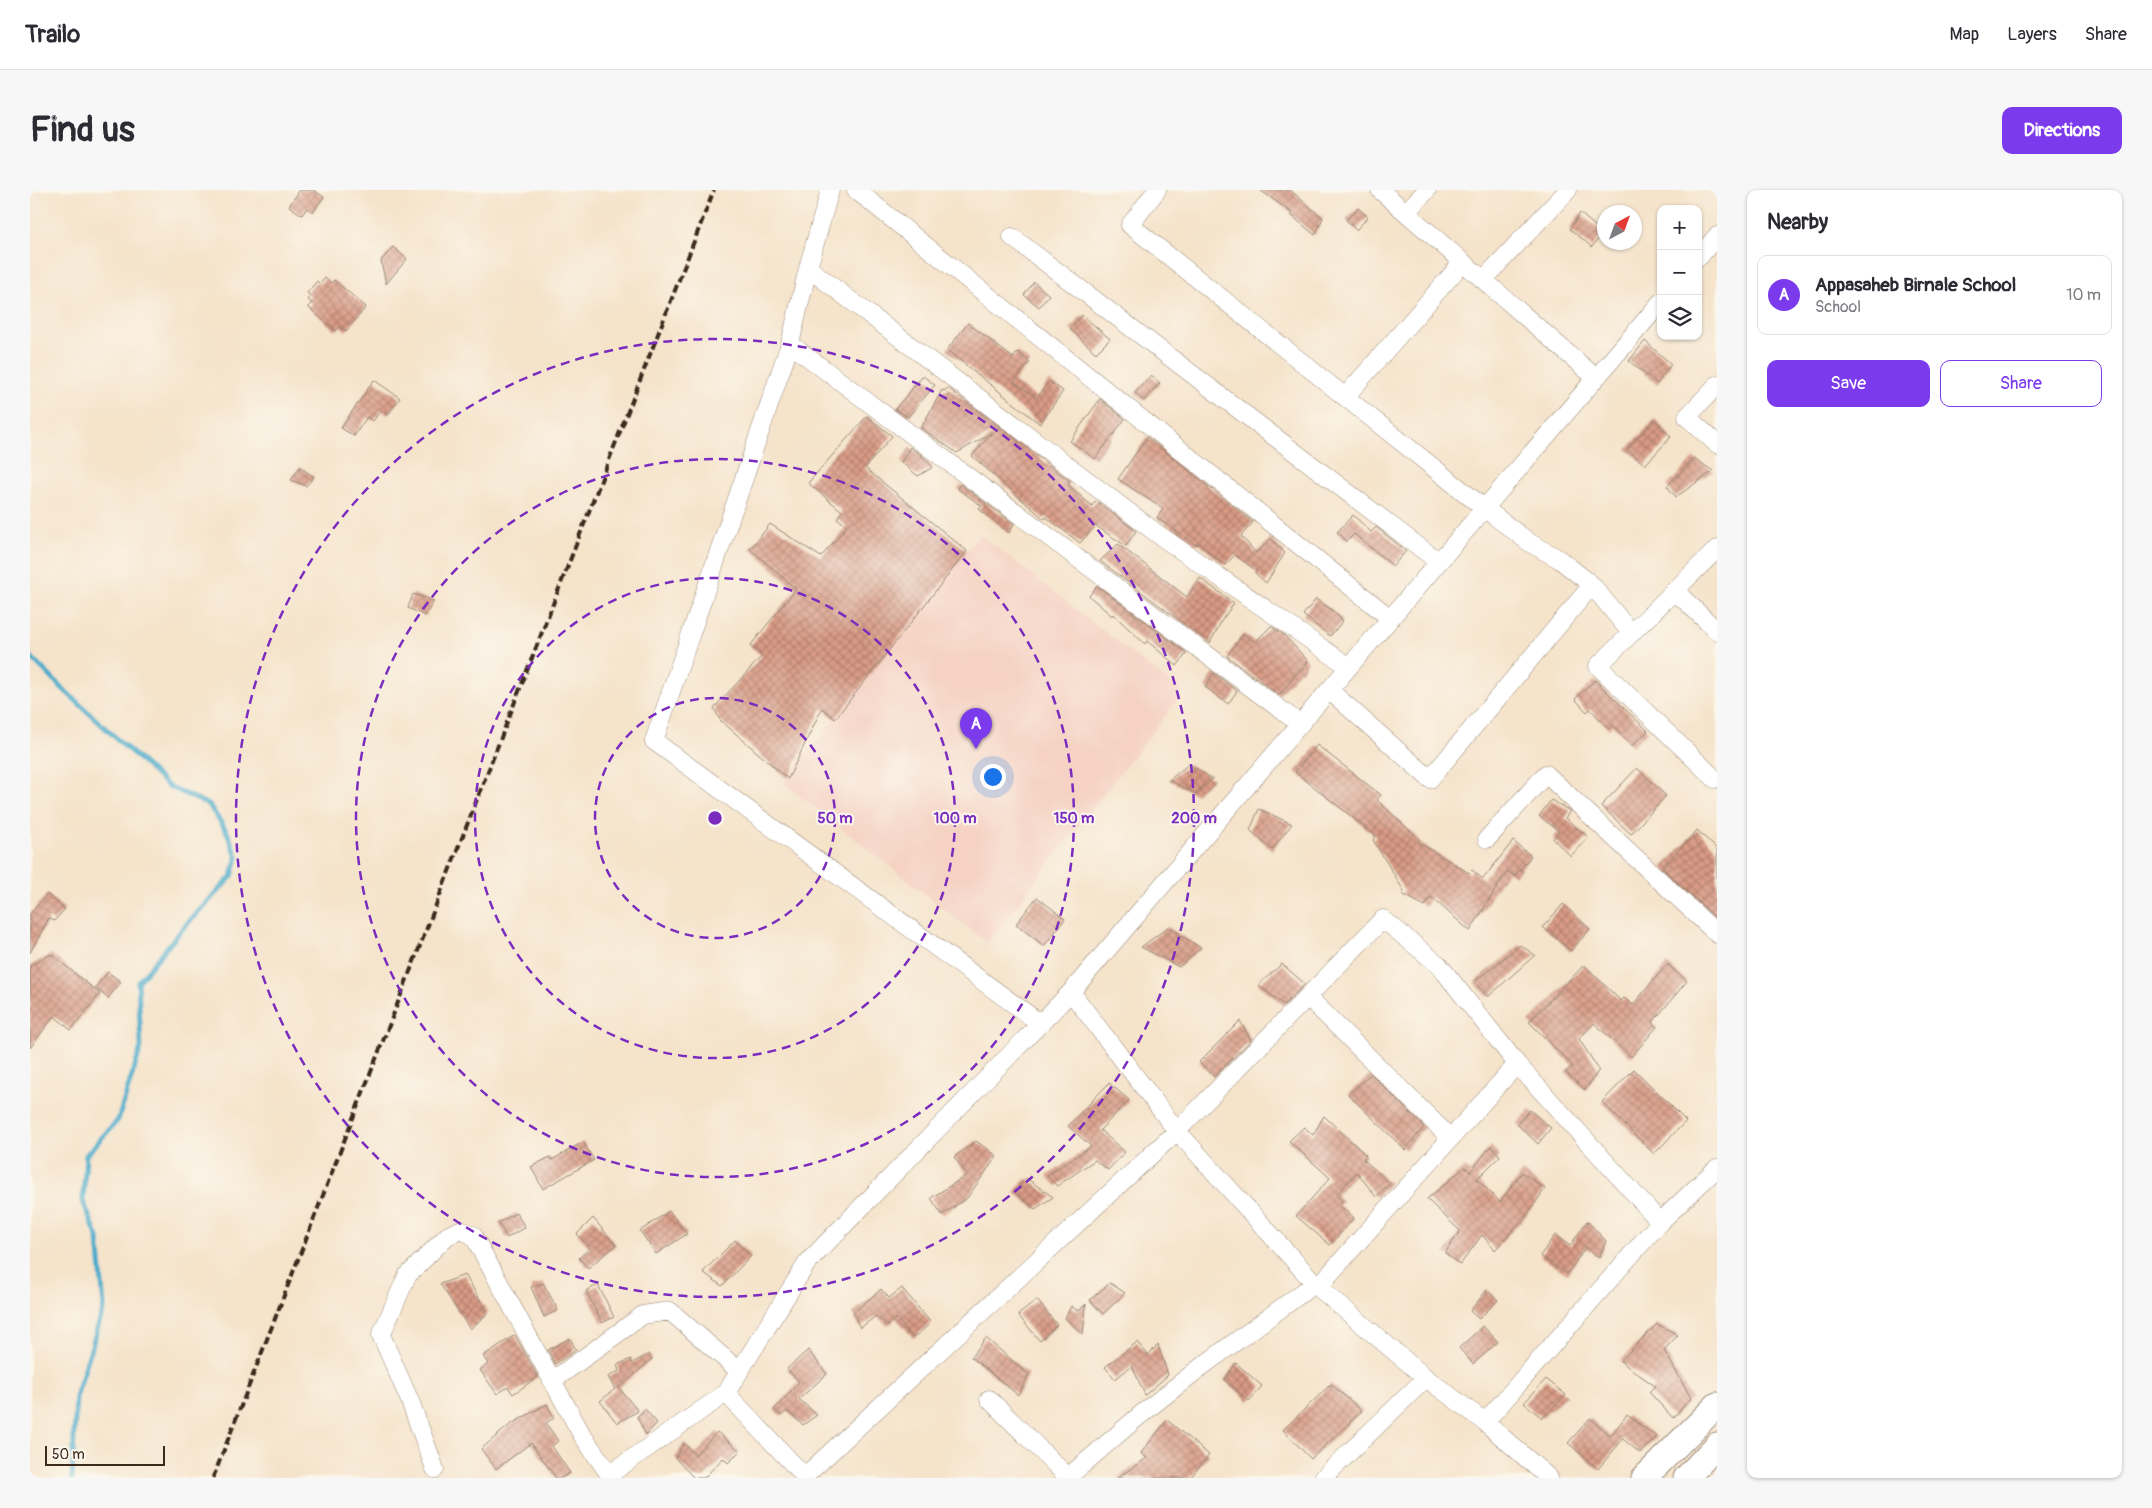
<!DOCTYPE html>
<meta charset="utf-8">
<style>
:root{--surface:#fff;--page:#f7f7f7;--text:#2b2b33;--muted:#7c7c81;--line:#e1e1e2;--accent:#7c3aed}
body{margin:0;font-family:Pangolin,sans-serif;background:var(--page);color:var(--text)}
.controls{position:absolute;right:15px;top:15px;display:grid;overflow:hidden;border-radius:10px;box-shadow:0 1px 4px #0004}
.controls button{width:45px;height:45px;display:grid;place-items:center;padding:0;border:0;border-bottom:1px solid var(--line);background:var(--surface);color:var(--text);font:25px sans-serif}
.compass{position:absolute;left:1567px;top:15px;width:45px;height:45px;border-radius:50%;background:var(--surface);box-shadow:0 1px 4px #0004;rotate:41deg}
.scale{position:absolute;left:15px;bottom:12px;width:120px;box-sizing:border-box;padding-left:5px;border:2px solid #3b2a1e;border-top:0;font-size:14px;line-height:18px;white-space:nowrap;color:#3b2a1e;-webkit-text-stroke:4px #fbf7ec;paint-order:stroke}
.you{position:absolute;left:962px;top:586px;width:18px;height:18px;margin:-12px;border:4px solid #fff;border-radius:50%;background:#1a73e8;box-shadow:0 0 0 8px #1a73e833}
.badge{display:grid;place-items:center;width:32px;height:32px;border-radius:50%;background:var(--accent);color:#fff;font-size:16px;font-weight:700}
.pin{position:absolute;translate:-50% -41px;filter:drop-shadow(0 1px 2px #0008)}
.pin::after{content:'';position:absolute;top:26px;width:18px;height:15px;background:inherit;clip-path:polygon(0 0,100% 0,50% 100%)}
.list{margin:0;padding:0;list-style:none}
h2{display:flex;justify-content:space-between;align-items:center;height:65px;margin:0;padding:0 20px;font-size:21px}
h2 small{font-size:16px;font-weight:400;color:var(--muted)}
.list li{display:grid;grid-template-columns:32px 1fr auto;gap:15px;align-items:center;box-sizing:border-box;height:80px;margin:0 10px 10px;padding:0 10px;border:1px solid var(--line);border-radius:10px}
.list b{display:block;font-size:19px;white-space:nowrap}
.list p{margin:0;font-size:16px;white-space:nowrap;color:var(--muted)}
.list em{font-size:16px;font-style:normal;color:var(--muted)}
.actions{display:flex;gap:10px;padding:15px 20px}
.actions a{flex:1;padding:11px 0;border:1px solid var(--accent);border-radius:10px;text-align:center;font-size:18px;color:var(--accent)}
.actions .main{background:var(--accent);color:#fff}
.icon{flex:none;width:28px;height:28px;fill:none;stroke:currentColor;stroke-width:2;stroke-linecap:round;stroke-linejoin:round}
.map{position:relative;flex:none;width:1687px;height:1288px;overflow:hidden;border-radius:10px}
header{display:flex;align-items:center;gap:30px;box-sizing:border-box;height:70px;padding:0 25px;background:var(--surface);border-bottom:1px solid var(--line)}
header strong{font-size:24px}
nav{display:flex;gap:28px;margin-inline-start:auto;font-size:18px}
.intro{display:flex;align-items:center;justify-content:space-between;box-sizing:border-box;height:120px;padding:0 30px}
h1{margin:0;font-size:35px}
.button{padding:12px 22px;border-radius:10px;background:var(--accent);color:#fff;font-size:18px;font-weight:700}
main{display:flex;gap:30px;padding:0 30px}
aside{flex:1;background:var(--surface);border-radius:10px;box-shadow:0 1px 4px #0004}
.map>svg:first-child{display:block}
.built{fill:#f5d2c3}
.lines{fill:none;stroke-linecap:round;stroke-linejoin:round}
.stream{stroke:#4babca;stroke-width:5}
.building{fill:url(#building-cross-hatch)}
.street-casing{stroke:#988674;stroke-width:19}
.secondary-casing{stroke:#988674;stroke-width:27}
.street{stroke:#fff;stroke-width:18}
.secondary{stroke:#fff;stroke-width:25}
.rail{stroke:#3b2a1e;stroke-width:4;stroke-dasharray:8 4;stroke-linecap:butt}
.ring{fill:none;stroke:#7b2cbf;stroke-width:2.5;stroke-dasharray:9 6}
.centre{fill:#7b2cbf;stroke:#fbf7ec;stroke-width:2.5}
.ring-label{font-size:15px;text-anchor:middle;font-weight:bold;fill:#7b2cbf;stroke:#fbf7ec;stroke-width:4;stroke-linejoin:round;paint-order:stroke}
</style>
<header>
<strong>Trailo</strong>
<nav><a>Map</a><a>Layers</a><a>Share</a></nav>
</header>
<div class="intro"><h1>Find us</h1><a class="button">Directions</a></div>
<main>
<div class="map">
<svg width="1687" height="1288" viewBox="0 0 1687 1288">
<defs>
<pattern id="building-cross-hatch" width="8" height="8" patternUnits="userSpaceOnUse" patternTransform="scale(1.25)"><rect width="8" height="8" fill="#d99b86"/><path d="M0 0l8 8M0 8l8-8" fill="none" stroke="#b17f6d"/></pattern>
</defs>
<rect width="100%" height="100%" fill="#fbf7ec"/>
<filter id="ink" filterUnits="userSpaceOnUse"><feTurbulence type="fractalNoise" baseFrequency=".02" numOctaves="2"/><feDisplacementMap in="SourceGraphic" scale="10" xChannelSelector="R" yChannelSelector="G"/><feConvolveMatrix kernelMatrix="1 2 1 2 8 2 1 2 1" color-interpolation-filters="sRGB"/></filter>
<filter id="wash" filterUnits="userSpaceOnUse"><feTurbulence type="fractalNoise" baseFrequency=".0096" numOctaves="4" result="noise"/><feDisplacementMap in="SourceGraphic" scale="20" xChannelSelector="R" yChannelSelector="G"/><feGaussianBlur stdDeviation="1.12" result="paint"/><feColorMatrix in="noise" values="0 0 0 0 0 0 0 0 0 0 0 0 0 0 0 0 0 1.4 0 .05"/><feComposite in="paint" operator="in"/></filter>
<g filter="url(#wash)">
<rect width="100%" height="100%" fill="#f5e3ca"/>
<!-- built -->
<path class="built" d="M950,344L1153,503L957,753L754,593Z"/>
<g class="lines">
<!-- stream -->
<path class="stream" d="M0,466L32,498L138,596L179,615L197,642L207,667L202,686L154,737L108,792L111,857L88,930L56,965L53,1011L68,1048L74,1117L46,1207L42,1288"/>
</g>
<g id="blocks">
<!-- building -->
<path class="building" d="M270,0H283L294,7L283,22L277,18L272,25L259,16Z
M1230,0H1260L1293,28L1285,45L1261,25L1262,23Z
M1328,18L1338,27L1326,40L1316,30Z
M1550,23L1573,43L1562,57L1540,39Z
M363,57L377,69L356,94L351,71Z
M295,88L301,93L304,90L336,117L316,141L310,136L306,141L278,117L282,113L278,110L281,106L277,103L287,91L290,94Z
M1004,92L1019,105L1009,117L994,105Z
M1052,125L1080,149L1066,163L1040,139Z
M938,133L983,168L988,162L1000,172L984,192L1007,208L1019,191L1033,201L1010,234L917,160Z
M1615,151L1641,174L1627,194L1599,171Z
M1121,185L1130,193L1114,211L1105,203Z
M893,186L905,195L878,227L865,219Z
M344,190L370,208L358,225L351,220L343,231L337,227L324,246L311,238Z
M918,198L1040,291L1038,295L1062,316L1066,311L1106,341L1096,356L1066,336L1050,353L1016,327L1014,329L942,266L963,242L927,263L891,238L912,200L914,201Z
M1070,209L1095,229L1065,269L1040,251Z
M837,226L862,246L835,278L937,361L805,529L792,518L758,589L690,530L684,518L732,466L720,456L766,399L720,359L740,334L791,367L817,336L807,328L812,321L778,293Z
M1625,229L1641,247L1615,275L1597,259Z
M1117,247L1223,332L1211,346L1226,363L1241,349L1255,363L1236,393L1225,383L1227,381L1205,365L1195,375L1168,353L1166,355L1127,328L1133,319L1088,289Z
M880,257L891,265L903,277L888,286L871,272Z
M1664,268L1683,281L1646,307L1637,296Z
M270,277L284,287L276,296L261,290Z
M930,294L984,334L979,343L949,319L952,316L928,299Z
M1323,325L1341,342L1346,337L1376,361L1363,376L1324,344L1317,351L1307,342Z
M1088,354L1157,407L1170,388L1204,413L1192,430L1180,453L1070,371Z
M1067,396L1157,463L1147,476L1117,451L1115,454L1083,424L1082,426L1059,406Z
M383,404L404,411L395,426L378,418Z
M1286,409L1302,420L1313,431L1300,446L1273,425Z
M1241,436L1254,445L1278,471L1272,481L1270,480L1249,505L1197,466L1213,444L1225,452Z
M1184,483L1207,501L1198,514L1175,497Z
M1565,490L1618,541L1602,556L1583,535L1579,539L1560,519L1557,522L1545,509Z
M1287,555L1351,605L1347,610L1390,650L1388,652L1439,683L1442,680L1453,689L1483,651L1501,666L1485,686L1477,681L1440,741L1401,707L1395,716L1372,704L1374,701L1343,650L1346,646L1265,582Z
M1159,574L1183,589L1165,604L1139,590Z
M1607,578L1636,606L1601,644L1571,616Z
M1521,610L1540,621L1535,628L1558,647L1541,666L1523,649L1529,641L1509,626Z
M1229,619L1262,634L1242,660L1220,640Z
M1667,640L1687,659V729L1632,678Z
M17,704L35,719L24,731L19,728L0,763V724Z
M1007,707L1035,729L1014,756L986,734Z
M1533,714L1560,739L1541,761L1513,737Z
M1138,737L1171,758L1149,777L1111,757Z
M1490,755L1505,765L1458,807L1444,792Z
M21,764L70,804L41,840L24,826L0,858V776Z
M1252,774L1275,794L1254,815L1228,795Z
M1637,774L1657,791L1622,833L1627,837L1601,867L1564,833L1549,849L1569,880L1555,900L1535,882L1543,876L1499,832L1554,775L1591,811L1594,808L1603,815Z
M78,782L91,792L78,808L65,798Z
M1210,831L1221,850L1184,887L1169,872Z
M1604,879L1656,931L1624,964L1572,912Z
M1341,884L1394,937L1375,960L1318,904Z
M1079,893L1099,910L1070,940L1095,962L1078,980L1065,970L1027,996L1017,986L1061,956L1038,936Z
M1500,920L1521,938L1508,954L1487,934Z
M1294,926L1336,965L1333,969L1360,993L1346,1007L1327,982L1306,1005L1312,1011L1309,1015L1324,1028L1300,1055L1266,1026L1300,988L1259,951L1274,937L1283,945Z
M946,951L967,966L937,1008L912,1025L901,1008L937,985L924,967Z
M553,952L564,970L513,999L501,977L520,967L522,970Z
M1461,956L1470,966L1447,989L1470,1012L1492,982L1515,999L1498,1023L1465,1060L1452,1045L1430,1075L1415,1063L1430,1041L1397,1009L1435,977L1440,982Z
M996,988L1023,1007L1005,1019L984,1002Z
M639,1021L657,1044L626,1064L610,1041Z
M486,1023L495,1037L477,1048L468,1033Z
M563,1028L586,1055L558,1078L549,1068L560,1058L547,1044Z
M1557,1031L1576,1051L1569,1068L1556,1057L1537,1084L1510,1066L1525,1045L1540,1056Z
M705,1050L721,1066L692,1096L673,1082Z
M435,1085L458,1123L440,1139L410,1094Z
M513,1093L528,1120L514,1127L501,1097Z
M1080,1093L1095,1103L1073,1124L1060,1110Z
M568,1095L584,1127L572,1133L556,1101Z
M872,1098L901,1133L883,1148L866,1128L858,1136L846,1126L830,1138L823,1123L851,1099L859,1108Z
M1457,1100L1468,1110L1449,1129L1440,1121Z
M1007,1110L1027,1135L1010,1151L988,1125Z
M1056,1114L1053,1145L1035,1128L1041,1116L1048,1121Z
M1627,1134L1648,1145L1634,1160L1661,1208L1643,1228L1619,1202L1625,1196L1590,1171Z
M1453,1136L1468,1152L1443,1174L1429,1158Z
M485,1145L508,1187L483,1204L478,1197L467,1204L450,1180L458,1174L453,1166Z
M540,1148L546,1160L525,1174L518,1160Z
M956,1148L999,1185L988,1205L941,1167Z
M1107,1152L1118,1165L1128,1155L1138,1185L1115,1205L1102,1176L1085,1189L1075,1177Z
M778,1160L797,1184L769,1209L787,1225L773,1235L757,1221L751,1226L744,1220L769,1192L757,1179Z
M619,1164L622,1169L589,1198L608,1221L587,1233L570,1211L585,1199L578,1187L589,1181L587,1175L601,1169L602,1173Z
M1206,1173L1232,1196L1219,1211L1194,1190Z
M1516,1189L1536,1205L1512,1228L1494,1213Z
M1301,1194L1332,1221L1281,1269L1253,1240Z
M517,1214L524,1228L516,1233L528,1251L522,1256L540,1283L531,1288H526L501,1253L466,1279L451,1259L481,1234Z
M615,1219L627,1233L616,1245L607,1227Z
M1597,1225L1627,1247L1610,1263L1593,1249L1568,1279L1538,1253L1560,1228L1580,1246Z
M1137,1230L1179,1265L1160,1288H1087L1117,1268L1111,1263Z
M687,1242L710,1261L698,1273L693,1268L674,1288H664L645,1268L654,1253L665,1265Z"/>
</g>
</g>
<g filter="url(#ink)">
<use href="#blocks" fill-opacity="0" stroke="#988674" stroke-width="1"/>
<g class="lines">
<defs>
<path id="street" d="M800,0L778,78L760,154L624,551L1011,834
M826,0L1360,428
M1127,0L1100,35L1454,318L1500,353L1529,369L1562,395
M1350,0L1566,188
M1376,22L1397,0
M982,47L1409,372
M1668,68L1687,46
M778,78L1129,345L1319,477
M1453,90L1538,0
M760,154L1270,534
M1687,195L1657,227L1687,254
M1315,207L1433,72
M1644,400L1687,441
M1299,500L1400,589L1562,395L1601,443
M1685,589L1568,476L1687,359
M1457,649L1516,584L1687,744
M1041,802L1631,112
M1278,807L1420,948
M1630,1032L1687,978
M1288,1097L1487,874L1630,1032L1455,1232
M522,1191L613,1125L640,1121L709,1181
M696,1203L776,1288
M959,1209L1038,1287
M405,1279L380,1211L351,1145L377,1086L417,1046L430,1040L443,1045L552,1245L582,1288
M580,1284L696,1203L777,1073L1041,802L1147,941L1288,1097L1396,1188L1455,1232L1519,1288
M775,1286L1147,941L1353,729L1409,775L1487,874
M1037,1288L1109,1226L1167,1180L1284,1094
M1293,1288L1396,1188"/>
<path id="secondary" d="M1614,1288L1687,1215
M1656,1288L1687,1255"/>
</defs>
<!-- street casing -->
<use href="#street" class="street-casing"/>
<!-- secondary casing -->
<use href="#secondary" class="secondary-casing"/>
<!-- street -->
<use href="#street" class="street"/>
<!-- secondary -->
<use href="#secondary" class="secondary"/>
<!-- rail -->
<path class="rail" d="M183,1288L684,0"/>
</g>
</g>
<!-- distance rings -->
<g class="ring">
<circle cx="685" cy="628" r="120"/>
<circle cx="685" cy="628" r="240"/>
<circle cx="685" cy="628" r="359"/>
<circle cx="685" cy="628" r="479"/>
</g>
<circle cx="685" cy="628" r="8" class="centre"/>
<g class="ring-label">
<text x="805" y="633">50 m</text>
<text x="925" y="633">100 m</text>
<text x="1044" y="633">150 m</text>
<text x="1164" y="633">200 m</text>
</g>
</svg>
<div class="controls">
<button>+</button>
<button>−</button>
<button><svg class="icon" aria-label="layers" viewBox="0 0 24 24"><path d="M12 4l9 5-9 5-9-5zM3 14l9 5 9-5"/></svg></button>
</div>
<svg class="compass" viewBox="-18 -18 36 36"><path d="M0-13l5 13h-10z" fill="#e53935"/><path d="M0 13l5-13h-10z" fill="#7c7c81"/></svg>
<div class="scale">50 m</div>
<div class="you"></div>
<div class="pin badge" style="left:946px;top:559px">A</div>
</div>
<aside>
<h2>Nearby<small></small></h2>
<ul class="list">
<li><span class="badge">A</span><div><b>Appasaheb Birnale School</b><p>School</p></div><em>10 m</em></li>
</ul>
<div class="actions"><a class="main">Save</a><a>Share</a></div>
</aside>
</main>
